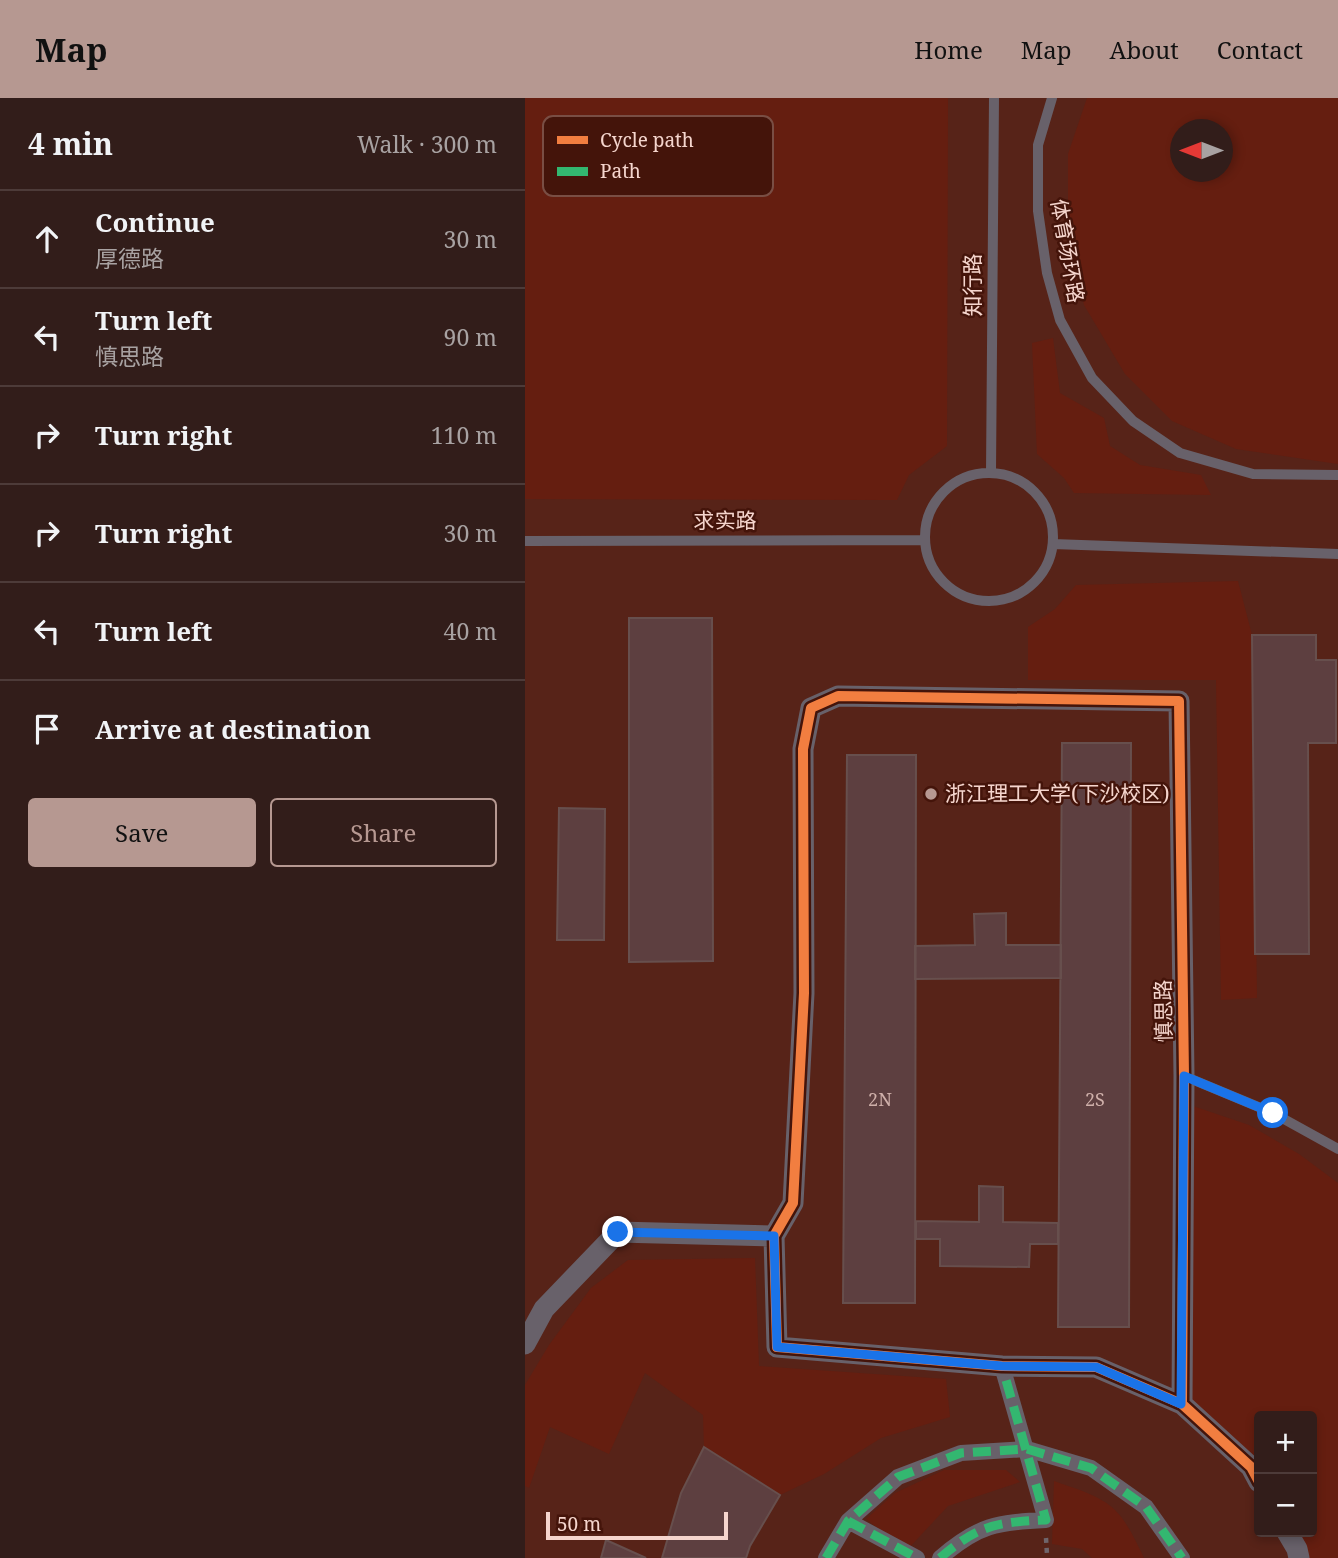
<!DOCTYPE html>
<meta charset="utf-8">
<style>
:root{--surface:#321d1a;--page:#3d2a27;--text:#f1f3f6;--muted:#a8a2a2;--line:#4d3b39;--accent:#b69891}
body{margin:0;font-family:"Noto Serif","Noto Sans SC",serif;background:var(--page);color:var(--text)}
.controls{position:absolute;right:21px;bottom:21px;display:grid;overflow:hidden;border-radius:7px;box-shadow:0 4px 10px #0003}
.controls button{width:63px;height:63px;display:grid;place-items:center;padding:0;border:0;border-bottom:2px solid var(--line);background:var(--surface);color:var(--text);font:35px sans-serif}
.compass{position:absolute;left:645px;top:21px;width:63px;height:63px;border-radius:50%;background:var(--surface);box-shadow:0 4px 10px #0003;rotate:270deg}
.scale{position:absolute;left:21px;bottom:18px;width:182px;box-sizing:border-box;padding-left:7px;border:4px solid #f5d5cd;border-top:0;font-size:19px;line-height:24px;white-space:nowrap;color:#f5d5cd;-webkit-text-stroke:5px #44140a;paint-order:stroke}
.stop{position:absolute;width:21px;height:21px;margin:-16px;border:5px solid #1a73e8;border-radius:50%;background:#fff}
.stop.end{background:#1a73e8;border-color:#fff;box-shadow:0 2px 7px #0008}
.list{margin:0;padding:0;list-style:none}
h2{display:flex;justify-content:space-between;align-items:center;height:91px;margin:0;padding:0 28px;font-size:30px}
h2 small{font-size:23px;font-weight:400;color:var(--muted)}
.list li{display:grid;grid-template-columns:46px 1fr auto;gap:21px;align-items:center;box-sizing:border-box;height:98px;padding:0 28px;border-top:2px solid var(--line)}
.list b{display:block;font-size:26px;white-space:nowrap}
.list p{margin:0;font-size:23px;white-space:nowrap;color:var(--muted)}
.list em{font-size:23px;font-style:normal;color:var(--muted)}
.actions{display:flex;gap:14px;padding:21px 28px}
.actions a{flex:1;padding:16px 0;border:2px solid var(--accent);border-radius:7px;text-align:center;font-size:24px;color:var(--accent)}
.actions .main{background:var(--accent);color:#111}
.icon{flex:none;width:38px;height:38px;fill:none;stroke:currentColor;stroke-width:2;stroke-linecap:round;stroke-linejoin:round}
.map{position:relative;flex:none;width:813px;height:1460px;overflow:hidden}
header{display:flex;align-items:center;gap:42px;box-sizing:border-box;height:98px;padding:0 35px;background:var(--accent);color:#111}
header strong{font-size:33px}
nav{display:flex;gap:38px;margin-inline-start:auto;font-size:24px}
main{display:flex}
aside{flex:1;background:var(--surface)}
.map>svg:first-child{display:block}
.built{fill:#572318;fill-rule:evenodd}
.green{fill:#651e10;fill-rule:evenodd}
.building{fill:#5d3f40;stroke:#674f4d;stroke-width:2}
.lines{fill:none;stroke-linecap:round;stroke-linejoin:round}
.path{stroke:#6f656b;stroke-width:4.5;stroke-dasharray:5 5;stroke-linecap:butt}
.service{stroke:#68616a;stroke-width:10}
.pedestrian{stroke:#68616a;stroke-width:16}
.minor{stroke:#68616a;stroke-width:21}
.quiet{stroke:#33b770;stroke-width:9;stroke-dasharray:18 9;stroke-linecap:butt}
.cycleway-casing{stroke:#44140a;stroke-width:15}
.cycleway{stroke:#f27e40;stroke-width:10}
.route{stroke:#1a73e8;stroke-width:9}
.poi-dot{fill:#b69891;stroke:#44140a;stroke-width:2.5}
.labels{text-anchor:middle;stroke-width:5;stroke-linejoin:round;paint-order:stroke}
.number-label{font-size:18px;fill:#cfb0aa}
.street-label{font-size:21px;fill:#f5d5cd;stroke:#44140a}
.poi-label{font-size:21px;fill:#f5d5cd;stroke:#44140a;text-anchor:start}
.key{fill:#44140a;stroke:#794e44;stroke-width:2}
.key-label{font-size:19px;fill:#f5d5cd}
</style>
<header>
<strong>Map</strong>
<nav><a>Home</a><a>Map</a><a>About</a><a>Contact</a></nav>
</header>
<main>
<aside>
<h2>4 min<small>Walk · 300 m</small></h2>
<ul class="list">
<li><svg class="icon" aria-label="ahead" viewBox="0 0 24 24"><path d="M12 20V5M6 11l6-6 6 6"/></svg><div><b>Continue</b><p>厚德路</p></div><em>30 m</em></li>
<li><svg class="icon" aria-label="left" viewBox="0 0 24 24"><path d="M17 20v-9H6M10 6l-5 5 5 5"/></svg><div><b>Turn left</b><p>慎思路</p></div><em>90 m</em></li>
<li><svg class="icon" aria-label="right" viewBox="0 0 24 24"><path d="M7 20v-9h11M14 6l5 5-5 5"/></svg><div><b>Turn right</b></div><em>110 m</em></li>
<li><svg class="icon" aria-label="right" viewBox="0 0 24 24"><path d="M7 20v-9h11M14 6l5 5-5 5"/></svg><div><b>Turn right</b></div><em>30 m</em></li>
<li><svg class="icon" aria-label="left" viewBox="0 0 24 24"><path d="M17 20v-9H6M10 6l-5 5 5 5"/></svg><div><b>Turn left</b></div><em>40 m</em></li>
<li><svg class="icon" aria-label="arrive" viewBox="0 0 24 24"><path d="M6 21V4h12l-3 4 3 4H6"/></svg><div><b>Arrive at destination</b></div></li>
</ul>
<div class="actions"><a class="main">Save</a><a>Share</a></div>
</aside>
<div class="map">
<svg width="813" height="1460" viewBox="0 0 813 1460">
<rect width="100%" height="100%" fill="#422722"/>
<!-- built -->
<path class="built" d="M0,0H813V1460H0ZM656,32H698V74H656ZM734,1318H787V1434H734Z"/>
<!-- green -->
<path class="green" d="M0,0H423L422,348L384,377L372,402L0,401Z
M562,0H813V366L711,351L647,323L600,276L559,207L543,126V56ZM656,32H698V74H656Z
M528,240L535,295L579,320L585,348L615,367L676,377L686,397L549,395L539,380L512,356L507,245Z
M713,483L727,537L732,900L696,902L691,582H503V529L530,511L551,487Z
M659,1005L724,1027L774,1056L813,1085V1460H774L762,1434H787V1318H734V1384L657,1306Z
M230,1160L234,1268L421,1281L425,1319L356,1340L299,1376L255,1397L179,1349L178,1317L120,1275L84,1356L25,1329L4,1390L0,1388V1287L24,1247L66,1190L103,1162Z
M419,1372H481L495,1384L423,1408L381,1453L341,1421L370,1395Z
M529,1383C548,1390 575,1397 590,1412C603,1425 611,1444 619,1460H567L557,1451L527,1446Z"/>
<!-- building -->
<path class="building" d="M104,520H187L188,863L104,864Z
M727,537H791V562H811V645H783L784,856H730Z
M537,645H606L604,1229H533Z
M322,657H391L390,1205H318Z
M34,710L80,711L79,842H32Z
M481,815V847H536V880L390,881V848L450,847L449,816Z
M454,1088L478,1089V1124L533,1125V1146H505L504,1169L415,1168V1141H391V1123L454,1124Z
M179,1349L255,1397L225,1448L221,1460H137L156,1395Z
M81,1442L121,1460H76Z"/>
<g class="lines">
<!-- path -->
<path class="path" d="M521,1440L522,1457"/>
<!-- service -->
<path class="service" d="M527,0L513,47V113L522,175L535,222L567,280L608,323L655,355L728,376L813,377
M466,374L469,0
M400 439a64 64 0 1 1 128 0a64 64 0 1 1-128 0Z
M0,443L400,442
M528,446L813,456
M659,978L748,1015L813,1051"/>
<!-- pedestrian -->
<path class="pedestrian" d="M323,1423L392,1460
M301,1460L323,1423L373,1379L436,1355L502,1351L566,1370L621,1409L657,1460
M415,1460C453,1427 472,1424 521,1422L477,1268"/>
<!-- minor -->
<path class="minor" d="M0,1246L19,1211L93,1134L249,1138
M657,1306L659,978L654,603L313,598L286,610L278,651L279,895L268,1105L249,1138L252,1249L477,1268L571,1269L657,1306L726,1369L734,1384
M762,1434L772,1451L774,1460"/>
<!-- quiet -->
<path class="quiet" d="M323,1423L392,1460
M301,1460L323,1423L373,1379L436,1355L502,1351L566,1370L621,1409L657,1460
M415,1460C453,1427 472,1424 521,1422L477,1268"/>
<defs>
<path id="cycleway" d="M657,1306L659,978L654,603L313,598L286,610L278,651L279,895L268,1105L249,1138L252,1249L477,1268L571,1269L657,1306L726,1369L734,1384"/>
</defs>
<!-- cycleway casing -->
<use href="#cycleway" class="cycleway-casing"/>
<!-- cycleway -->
<use href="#cycleway" class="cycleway"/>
</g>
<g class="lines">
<!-- route -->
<path class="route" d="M93,1134L249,1138L252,1249L477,1268L571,1269L656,1306L659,978L748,1015"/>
</g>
<!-- markers -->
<circle class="poi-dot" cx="406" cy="696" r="7"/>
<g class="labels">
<!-- number labels -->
<g class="number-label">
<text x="355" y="1008">2N</text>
<text x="570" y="1008">2S</text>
</g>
<!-- street labels -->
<g class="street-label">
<text transform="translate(542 153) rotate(80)" y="7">体育场环路</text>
<text transform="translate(448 187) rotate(-90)" y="7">知行路</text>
<text x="200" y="430">求实路</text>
<text transform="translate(639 913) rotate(-91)" y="7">慎思路</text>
</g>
<!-- poi labels -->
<g class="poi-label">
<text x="420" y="703">浙江理工大学(下沙校区)</text>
</g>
</g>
<!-- legend -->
<rect x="18" y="18" width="230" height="80" rx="10" class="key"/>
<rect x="32" y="38" width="31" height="8" fill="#f27e40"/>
<rect x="32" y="69" width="31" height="9" fill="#33b770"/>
<g class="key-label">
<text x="75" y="49">Cycle path</text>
<text x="75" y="80">Path</text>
</g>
</svg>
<div class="controls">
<button>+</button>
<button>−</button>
</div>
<svg class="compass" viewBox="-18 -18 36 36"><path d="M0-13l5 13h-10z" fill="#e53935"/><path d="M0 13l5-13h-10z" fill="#a8a2a2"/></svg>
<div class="scale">50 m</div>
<div class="stop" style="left:748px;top:1015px"></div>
<div class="stop end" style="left:93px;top:1134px"></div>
</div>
</main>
